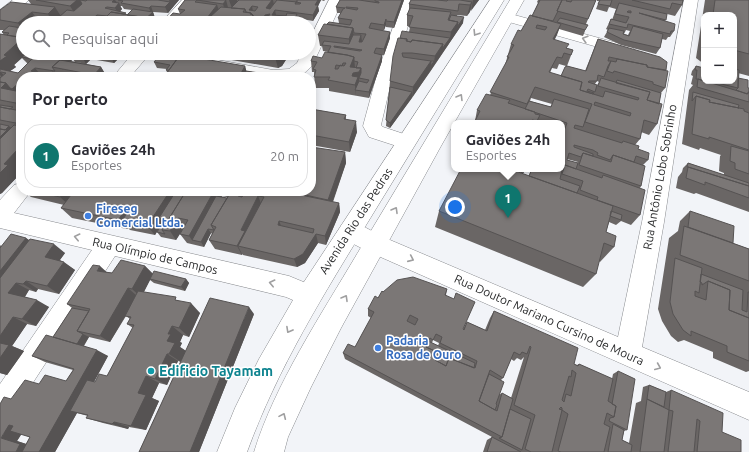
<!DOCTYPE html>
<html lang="pt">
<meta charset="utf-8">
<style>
:root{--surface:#fff;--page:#f2f2f3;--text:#2b2b33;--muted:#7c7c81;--line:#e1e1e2;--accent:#0f766e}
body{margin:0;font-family:Ubuntu,sans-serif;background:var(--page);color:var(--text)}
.controls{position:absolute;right:12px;top:12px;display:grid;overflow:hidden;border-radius:8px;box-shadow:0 2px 10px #0003}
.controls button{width:36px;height:36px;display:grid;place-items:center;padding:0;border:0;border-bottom:1px solid var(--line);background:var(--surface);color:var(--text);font:20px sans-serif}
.you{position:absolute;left:455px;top:207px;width:14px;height:14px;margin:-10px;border:3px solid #fff;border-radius:50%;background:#1a73e8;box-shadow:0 0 0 6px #1a73e833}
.badge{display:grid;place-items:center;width:26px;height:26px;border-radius:50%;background:var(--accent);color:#fff;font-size:13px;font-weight:700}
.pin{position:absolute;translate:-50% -33px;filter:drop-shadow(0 1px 2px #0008)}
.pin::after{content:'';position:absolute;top:21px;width:14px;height:12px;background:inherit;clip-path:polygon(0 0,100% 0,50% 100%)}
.popup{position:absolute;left:451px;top:120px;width:114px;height:52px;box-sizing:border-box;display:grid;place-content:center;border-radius:8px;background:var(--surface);filter:drop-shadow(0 1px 3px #0005);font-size:13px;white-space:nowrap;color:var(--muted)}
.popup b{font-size:15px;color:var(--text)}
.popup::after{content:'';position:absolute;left:50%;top:100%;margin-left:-8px;border:8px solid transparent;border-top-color:var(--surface)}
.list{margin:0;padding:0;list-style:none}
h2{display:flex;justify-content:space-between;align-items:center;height:52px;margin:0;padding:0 16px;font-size:17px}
h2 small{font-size:13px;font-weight:400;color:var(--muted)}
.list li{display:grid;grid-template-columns:26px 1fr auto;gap:12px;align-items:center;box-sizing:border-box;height:64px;margin:0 8px 8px;padding:0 8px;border:1px solid var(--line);border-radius:16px}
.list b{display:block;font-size:15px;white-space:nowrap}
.list p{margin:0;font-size:13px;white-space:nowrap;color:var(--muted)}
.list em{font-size:13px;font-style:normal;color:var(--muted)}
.icon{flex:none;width:22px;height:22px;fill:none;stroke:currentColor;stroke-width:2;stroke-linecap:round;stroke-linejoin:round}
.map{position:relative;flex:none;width:749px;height:452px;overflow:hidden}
.search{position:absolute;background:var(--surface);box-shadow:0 2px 10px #0003;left:16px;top:16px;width:300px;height:44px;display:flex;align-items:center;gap:10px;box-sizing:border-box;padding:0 14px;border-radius:22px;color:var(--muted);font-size:15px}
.panel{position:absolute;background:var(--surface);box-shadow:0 2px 10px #0003;left:16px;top:72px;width:300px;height:124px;border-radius:16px}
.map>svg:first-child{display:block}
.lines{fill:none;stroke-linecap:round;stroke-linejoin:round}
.street-casing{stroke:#888a8e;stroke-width:1}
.secondary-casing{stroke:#888a8e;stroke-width:1}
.street{fill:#fff;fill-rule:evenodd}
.secondary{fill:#fff;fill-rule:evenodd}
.wall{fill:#6a6665;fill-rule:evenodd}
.shaded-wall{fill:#565353}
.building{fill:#7b7776;stroke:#565353;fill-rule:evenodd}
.oneway{stroke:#9f9fa0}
.shop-dot{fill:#3f7fe0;stroke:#fff;stroke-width:1.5}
.culture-dot{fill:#0f9aa8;stroke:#fff;stroke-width:1.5}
.labels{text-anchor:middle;stroke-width:3;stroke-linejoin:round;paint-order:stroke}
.street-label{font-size:12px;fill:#292a2b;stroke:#fff}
.shop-label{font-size:12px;font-weight:bold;fill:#366cbe;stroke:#fff;text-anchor:start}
.near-culture-label{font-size:14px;font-weight:bold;fill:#0d838f;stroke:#fff;text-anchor:start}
</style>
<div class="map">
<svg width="749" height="452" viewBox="0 0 749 452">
<rect width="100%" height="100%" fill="#f2f4f8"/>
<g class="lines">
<defs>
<path id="street" d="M13,0H29L5,20L0,21V10Z
M182,0H197L177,23H161Z
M329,0H343L312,66L300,77H255L147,57L130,77H113L133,53H179L273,70L289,69L297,63L302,53H309V40Z
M402,0H416L392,78L381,125L383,127L413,137L416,142L413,147L406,149L369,137L363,126L376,78Z
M684,0H698L664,222L642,347L749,392V420L367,251L342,238L339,231L342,224C356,219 370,231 383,237L618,337L642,222Z
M507,13L632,47L634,50L632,53L626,55L502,20L500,17L502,14Z
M21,183V191H31L14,213L289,276L318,288L321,296L318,304L309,307L286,297L115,256L10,418L0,422V384L92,250L0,228V200L14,185Z"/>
<path id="secondary" d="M490,0H504C460,72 415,145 371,217C324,294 278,367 247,452H217L235,408L259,359L300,288Z
M510,0H524L441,146L341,328L311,387L288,437L284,452H254C275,384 321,315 357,254C408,169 459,85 510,0Z"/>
</defs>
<!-- street casing -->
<use href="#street" class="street-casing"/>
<!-- secondary casing -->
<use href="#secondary" class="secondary-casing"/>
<!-- street -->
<use href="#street" class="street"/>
<!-- secondary -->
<use href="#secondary" class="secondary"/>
</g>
<!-- wall -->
<path class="wall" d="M28,0H179L168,13L153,12L155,18L150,23H105L104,21H100L98,23H23V53H124L114,63L91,59L86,64L75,62L73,59L71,61L101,67L107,77H21V91L20,92H21V168L16,173L19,175L2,193L0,194V34L4,35L2,32L4,30H0V10L31,4ZM120,6H122L124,9L132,10L127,15L120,11L122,9ZM22,58L27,63H28L18,73L10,71L16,67L14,65ZM39,74H40L49,75L48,76Z
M185,0H325L324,1L321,0L318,6L319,11L313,21L302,19V23H164L180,14L178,9Z
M340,0H404L394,28L386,27V25L384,30H380L390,32V38L384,55H382V61L369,98L329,91V88H315L314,72H312L311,61L322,58L328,52L323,51L322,46H320L318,35L327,24L339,23L338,18L341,13H337L336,7Z
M411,0H479L470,11L467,16L457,15V16L463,23L430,72L390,128L386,126L390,81L400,38L409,32L410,27L407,26V15L409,11V4Z
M538,0H596L586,24L585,31L583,36L559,29L554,40L566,48L573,50L567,66L585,71L598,39L666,70L665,88L661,93L659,104L657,124L649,135L641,132L640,139L635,145L638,149L648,160L643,165L641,186L640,188V215L631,225L621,221L616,225L609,222L606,232L614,247L600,262L599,261L596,274L583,287L435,227L439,211L523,174L529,176L531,169H562V131H563L564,128H562V123H548L538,120L537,123H474L475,121L477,110L490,95L505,65L511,44L532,16L538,3L537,2ZM559,64L566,66L561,76L550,73L552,68L557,69ZM597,81L599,82L597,85L595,84ZM531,98L552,104L550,107L530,101ZM567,159L578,162L577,163L567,160Z
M597,0H683L682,5L675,16L667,14L665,21L674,31L670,37H668L666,40L662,39L660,48L656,54L621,45L604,37L608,30L606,29L611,19L612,20L616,9L609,7L607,12L596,9L599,1H597ZM626,30L630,31L628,35L624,34Z
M705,0H749V76L738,73V78L748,88H749V212L696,193L694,194L676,188L678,177L682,172L683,168L688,163L724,175V173L719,171L720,156L721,155L700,148L699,150L682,144L689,90L693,85L691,84L693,76L691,75L692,71L696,66L704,81H734V15H704V64L696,58Z
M198,53H288L289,55L282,66L278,68L220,58L219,54L217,57L198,54Z
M177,59L245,66L246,71L272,75V77H164L167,72L166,70L167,69L157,68L154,62Z
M311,109L346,115V120L357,132L350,152L311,145Z
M345,152L346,163L333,202L339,203L340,212L326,245L318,243L305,263L297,267L243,255L242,254V255L215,249L209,240L212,234L211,233L204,247L187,243L180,234L176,240L161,237L157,232L163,222L155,235L130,230L128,228L127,229L72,218L61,208L64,205L31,197L24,191H311ZM222,196L227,197V198L221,197Z
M690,211L733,243L749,249V371L746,372L713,358V352L684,340L678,342L671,336L662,321L658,309L669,238L678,231L680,221Z
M26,238L29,240L65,253L60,260L75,270L59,294L38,289L36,292L29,290L25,297L49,307L36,326L27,324L12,346L24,351L7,375L0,373V245L1,246Z
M145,266L153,274L186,279L189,283L185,291L154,283L150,280L144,292L179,301L200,313L189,337L183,335L180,342L182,343L180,347L186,351L254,314L199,452H139L181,362L178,361L167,385L159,383L152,398L159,401L146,430L129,427L128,429L103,423L86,418L88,416L77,413L55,452H0L11,399L39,384L66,381L73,370L45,362L32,356L53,337L72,308L67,304L107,272L112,273ZM126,316L130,319L127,324L133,328L107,376L95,382H94L108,356L84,346L89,337L110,342ZM21,434L30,437L26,444L17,441Z
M447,289L446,295L463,329L467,322L485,330L490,318L494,311L574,364L577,365L579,364L612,379L613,374L618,371L627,430L624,431L622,440L629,443L636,403L641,401L643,387L649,385L666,392L671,390L722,432L741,452H483L487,440L492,437L345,359L343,353L355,347L371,318L368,316V309L383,292ZM433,340L439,343L438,346L432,343ZM524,357L511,398L502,393L499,395L501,380L503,378L511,359L514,361L517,358L521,360Z"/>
<!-- shaded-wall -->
<path class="shaded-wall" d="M73,0H80L85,9L77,17L70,6Z
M114,0H115L118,4L119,3L122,9L118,14L112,2Z
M169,0H179L168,13L165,7L170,2Z
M226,0L229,11L226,15L223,4Z
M229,0H237L238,4L233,11Z
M272,0H273L274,5L267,14L266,8Z
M318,0H321L318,6L319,11L313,21V15L315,5Z
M402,0H404L394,28V22Z
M473,0H479L471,11Z
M472,2L470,12L467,16L470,5Z
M217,5L221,16L210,17L212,23L207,18Z
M151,6L155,18L150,23H135L141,17L151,13L149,8Z
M252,6L253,12V15L255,23H247L249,10Z
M55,7L62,18L53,20H51L48,14Z
M275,10L276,15H272Z
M32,12L40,23H23V30L18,23Z
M270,14L267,20H263L265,15Z
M97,15L100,21L98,23H88Z
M464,17L463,23L433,67L435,56L443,44L450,38L451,32L458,22Z
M301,18L302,23H299Z
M386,19V25L384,30V25Z
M561,24L557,35L549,51L553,39Z
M353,28L354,39L349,48V39Z
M390,32V38L384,55V49Z
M361,35L362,41L359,48V42Z
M23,38V53H27L14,65L16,67L6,74L0,69V61L4,55Z
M68,53H74L71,56L73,59L63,70L59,64Z
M115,53H124L114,63L111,57Z
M216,53H219V54L217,57Z
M281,53H288L289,55L282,66L278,68L275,57Z
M88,54L91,59L86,64L83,58Z
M382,55V61L369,98V92Z
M354,57L355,68L350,67Z
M431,61H434L433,67L412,98L413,87Z
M245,66L248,77H239Z
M101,67L107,77H95L94,75Z
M35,68L40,74L39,75L31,71Z
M361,68V79L359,78V83L355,90L356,96L355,85L352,76L353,73Z
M1,72L6,78L4,79L0,75V73Z
M21,81V91L17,94L12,89Z
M6,83L16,94L0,99V85Z
M412,92V98L390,128V123Z
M356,121L357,132L350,152L349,142Z
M9,126L15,131L0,159V135Z
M18,149L21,152V168L16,173L19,175L2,193L0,194V173L4,164Z
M345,152L346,163L330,209L328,200Z
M64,191L74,201L70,206L60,197Z
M170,191H182L159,218L163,222L155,235L147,226Z
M214,191H220L222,196L197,241L192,240L189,236Z
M241,191L245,201L238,196Z
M258,196L262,206L238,246L242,254V255L237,246L241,230Z
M339,203L340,212L326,245L325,236Z
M124,212L132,221H122L128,228L127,229L118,220Z
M178,218L184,227L176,240L170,231Z
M279,221L283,230L278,225Z
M208,229L211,233L204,247L201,242Z
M316,234L318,243L305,263L297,267L294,259Z
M26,238L38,247L16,283L29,290L22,301L0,290V271Z
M54,244L65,253L56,265L45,257Z
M64,262L75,270L59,294L47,286Z
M100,266L110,275L97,271Z
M145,266L153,274L150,279V280L141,297L132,289Z
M186,279L189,283L185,291L181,287Z
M26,281L38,289L36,292L23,284Z
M128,288L137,296L110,342L100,336Z
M37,300L49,307L36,326L22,319Z
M191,303L200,313L189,337L179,328Z
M249,307L254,314L199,452H190Z
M13,317L27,324L12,346L24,351L7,375L0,373V336Z
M172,326L183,335L180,342L182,343L180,347L186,351L181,362L169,354L167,341L168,334Z
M83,334L89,337L82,348L76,345Z
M97,350L108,356L77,413L70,411L77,413L55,452H39Z
M167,354L178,361L167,385L155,379Z
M146,376L159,383L152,398L159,401L146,430L131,426L138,393Z
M114,422L129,427L128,429L112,424Z
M9,425L25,429L17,441L36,447L33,452H16L1,438Z"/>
<!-- building -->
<path class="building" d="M36,0H77L70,6Z
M80,0L86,1L87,0H114L112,2L119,3L115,8L107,7L105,8L126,13L124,14L111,12L107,16L97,15L88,23H71L60,21L58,23H50L53,20H51L54,17H59L67,10L74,11L82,4Z
M118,0H158L170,2L165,7L151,6L149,8L121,3L123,1Z
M185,0H197L195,2L217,5L207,18L231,22L233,20L210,17L221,7L245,9L243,12L251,13L250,14L253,15L247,23H164L173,13L180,14L185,10L178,9Z
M197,0H226L223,4Z
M239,0H272L266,8L270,9L277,0L297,2V0H318L315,5H318L313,15L275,10L272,15L286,16L287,13L297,14L295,18H301L299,23H285L271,21L270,23H255L258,19L254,18L253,15L251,13L246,12L245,9L231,8ZM296,2L301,3L300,4H295ZM252,6L258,7L255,11L249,10ZM270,14L266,20H263L265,15Z
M340,0H359L379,3V2L375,1V0H402L394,22L386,21V19L384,25L371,23L369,28L390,32L384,49L376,48L374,53L382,55L369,92L355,90L359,81L367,83L369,80L359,78L361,73V68H356L358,62L354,61V57L347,55L328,52L331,46L322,45L324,41L349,44L353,35H361L359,42H362L366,34L354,33L353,28L327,24L329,22L350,25L352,20L338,18L343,9L345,8L336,7ZM346,7L358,8L357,10L346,8ZM334,46L362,50L360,51L334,47Z
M411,0H437L447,1L448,0H460L472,2L470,5L459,4L458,11L409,4Z
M540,0H562L557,11H558L553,21L532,16Z
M562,0H567L566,1L571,2L572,0H596L588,19L557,11Z
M600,0H612L610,6L598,4Z
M632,0H683L682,5L672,3L670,9Z
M715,0H749V54L734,50V15H713Z
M11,2L55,7L48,14L32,12L18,23L0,20V10Z
M619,3L667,14L666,20L639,13L675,24L674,31H671L670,34L628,24L627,28L609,24L611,19L626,23L629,17L615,14ZM628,11H631V13L627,12Z
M410,8L451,12L448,20L458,22L451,32L409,27L413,16L407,15Z
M133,9L153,12L143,21L141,17L127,15Z
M111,12L141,17L135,23H112L113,21L103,20Z
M451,15L464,17L457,27L458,22L449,20Z
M530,15L561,24L553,39L569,44L566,48L573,50L571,55L564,53L562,58L557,57L549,72L582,82L580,90L603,97L605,91L638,100L639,98L598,86L601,78L650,92L647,100L662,104L657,124L644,120L640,139L585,122L592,104L535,87L527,104L490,92L509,57H507L514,45L511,44L518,30L521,31ZM537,25L547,27L545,30L536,28ZM595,102L631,113L630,116L594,105Z
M560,18L588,25L585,30L557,22Z
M324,24L353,28L349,39L318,35Z
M9,26L22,28L23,27V34L19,37L7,35L9,33L2,32Z
M633,26L663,34L660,48L624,40L607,32L609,28L624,31L623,34L629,36Z
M402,31L450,38L442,49L443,44L412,40L411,42L407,41V39L400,38Z
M0,34L23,38L4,55L7,56L0,61Z
M23,34V38H20Z
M398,38L407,39L406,41L411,42L412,40L443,44L435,56L412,53H402L403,57L431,61L413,87L390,81L393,56Z
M598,39L660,57L667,62L666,70L647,67V65L609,57L608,61H611L608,66L604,77L598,75L597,81H589L588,82L597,85L595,92L588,89L587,91L594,93L593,94L580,90L582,82L561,76L565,67L567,66L586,71Z
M325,52L347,55L354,57L350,67L361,68L359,72L353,73L352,76L358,77L355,85L328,80L330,77H314L316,70L313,69L317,62L311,61L313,56L322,58ZM343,63H346L344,66L340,65L338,69H335L336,65L342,66Z
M27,53H50L56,54L57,53H69L63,60H60L52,67L55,71L35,68L31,71L37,73L34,76L29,75L26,77H21V81L12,89L10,88L6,83L0,82V78L6,73L1,72L0,73V69L18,73L32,59L22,57Z
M73,53H115L111,57L88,54L83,58L71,56Z
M224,53H253L255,58Z
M253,53H281L279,55L275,57Z
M180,55L245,66L239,77H164Z
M159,56L177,59L169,70H166L170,65L154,62Z
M617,59L647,65V67L668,71L665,88L653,84V82L614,71L613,73L607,71L611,61L616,62Z
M60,60L101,67L94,75L52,67Z
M431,61H434L431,66Z
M696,66L704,68V81L698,79H696L697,70H695Z
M734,69L739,70L738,88L713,82V81H734Z
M246,71L272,75L271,77H242Z
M52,72L80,77H52L48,76Z
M36,74L52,77H33Z
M738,78L748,80V88H749V92L747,94L736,90L738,88Z
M698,79L748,94V92H749V102L697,87Z
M617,80L661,93L659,104L647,100L650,92L616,83Z
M0,82L6,83L1,88L21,92V97L18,99L21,100V104L0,100Z
M390,87L412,92L390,123L386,120Z
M693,92L739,105L738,108H739L709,102L710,100L696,96L692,101Z
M486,94L510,100L508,103L535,112V114L540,115L537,121L532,120L530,123H474L480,111L477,110Z
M696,96L710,100L709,102L744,109V111L749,113V150L709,137V139L692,134Z
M554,99L589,109L583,127L575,125L574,128L622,143L623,141L639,146L638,149L649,153L648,160L636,156L634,162L613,155L610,160L597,155L598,153L593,150L574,145V147L593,154V156L583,153L581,157L569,153L567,160L578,163L576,169L565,165L564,167H562V131H564L567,123L525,109L529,101L551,107Z
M0,105L13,107L10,109L0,107Z
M0,107L21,111V124L0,120Z
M311,109L346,115L344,119L356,121L349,142L311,135Z
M0,124L9,126L5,130L0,129Z
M14,125L21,126V150L18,149L4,164L8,165L0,173V139Z
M0,129L7,130L0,137Z
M731,146L749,151V174L735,169V163L730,161Z
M311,147L345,152L328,200L287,191H311Z
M583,153L611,162L613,155L645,166L641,186L579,165Z
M688,163L749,183V186L688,167H687Z
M565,165L602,178L603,175L645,190L640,215L597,200L598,197L580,190L583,181L562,174Z
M688,167L749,186V198L705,182V185L686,178Z
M461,169H510L613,206L606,232L616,236L614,247L604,243L596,274L439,211Z
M511,169H525L523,173Z
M532,169H560L562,170L560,179L580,186L577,193L529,176Z
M34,191H74L72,193L64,191L60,197Z
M74,191H148L152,192L153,191H170L147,226L122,221L127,213L124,212L118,220L61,208Z
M176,191H186L162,230L165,234L157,232L165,219L159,218Z
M186,191H214L189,236L180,234L188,220L178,218L170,231L162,230Z
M221,191H233L234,194Z
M236,191H282L339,203L325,236L316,234L303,254L294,259L238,246L264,197L258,196L241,230L245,231L237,246L209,240L216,227L211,225L229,195H234ZM241,191L245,192L242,197L238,196ZM279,221L314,229L313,233L278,225Z
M216,196L227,198L211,225L214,230L208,229L201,242L192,240Z
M611,211L622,215L621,220L610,216Z
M690,211L734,226L733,243L688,227Z
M684,226L749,249V281L680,255Z
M11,234L26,238L0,271V248Z
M30,239L54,244L45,257L64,262L47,286L26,281L23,284L16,283L8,293L37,300L22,319L13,317L0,336V278Z
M675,258L702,268L699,293L695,291V296L706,300L708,281L730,290L729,310L749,318V361L727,352V346L691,331V336L683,330L673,314L670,302Z
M121,260L145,266L132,289L128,288L100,336L77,331L90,309L67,304L93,265L100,266L97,271L112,273Z
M154,271L186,279L181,287L150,279Z
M701,274L743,290L742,310L747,312L748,292H749V318L729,310L730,290L708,281L702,285V283L700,282Z
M413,277L447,289L445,295L454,299L456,293L475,302L463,329L464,330L467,322L487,331L494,311L578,348L574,364L578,366L579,364L613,379L608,401L616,406L614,417L607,413L604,424L610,427L604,452H561L558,451L568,414L562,410L552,452H531L525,449L535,415L514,405L531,347L530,346L527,354L522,352L520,355L514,352L503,378L490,370L479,401L497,411L502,393L513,399L502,437L343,353L348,344L355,347L362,334L374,312L368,309L375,296L378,298L382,291L383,292L397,280ZM410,315L418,319L415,325L407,321ZM436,334L442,337L440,343L477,361L475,368L449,358L446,366L435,360L437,352L426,347L430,338L433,340ZM572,370L576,373L571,396L566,394L564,402L562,400L569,376L571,377ZM561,407L562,408V410L559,409Z
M138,291L176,297L175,300L191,303L179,328L172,326L168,334H171L167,341L175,343L169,354H167L155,379L146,376L138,393L146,395L131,426L114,422L112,424L86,418L88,415L70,411L87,380L95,382L99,374L107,376L134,325L127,324L131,317L125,316Z
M210,298L249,307L190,452H139Z
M72,308L89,311L77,331L83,334L77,344L53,337Z
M46,335L97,350L39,452H22L30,437L10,431L13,426L9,425L1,438L20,444L16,452H0V404L4,397L11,399L25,380L39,384L45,375L66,381L74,369L32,356Z
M428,341L475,363L474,368L449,358L446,366L435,360L437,352L426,347Z
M0,343L9,345L0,358Z
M618,371L635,379L627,430L609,421L610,418L614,417L616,406L612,404Z
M489,374L504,382L496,404L497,405L495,410L479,401Z
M649,385L666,392L664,407L647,399Z
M671,390L723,413L722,432L741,440V452H697L700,421L697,419L694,452H668L673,411L669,410Z
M647,399L669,410L664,452H640Z
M510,409L531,419L522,450L499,438L502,437Z
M613,424L624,430L622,440L632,445L631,452H608Z
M492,437L521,452H487Z"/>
<!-- one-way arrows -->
<defs><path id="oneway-chevron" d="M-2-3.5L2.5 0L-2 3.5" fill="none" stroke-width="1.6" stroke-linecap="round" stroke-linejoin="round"/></defs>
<g class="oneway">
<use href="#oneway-chevron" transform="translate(476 33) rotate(122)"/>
<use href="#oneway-chevron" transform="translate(585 39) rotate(-164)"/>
<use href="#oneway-chevron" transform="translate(460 97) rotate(-59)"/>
<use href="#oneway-chevron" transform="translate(395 210) rotate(-60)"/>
<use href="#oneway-chevron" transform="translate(77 237) rotate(-167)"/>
<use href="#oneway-chevron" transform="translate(411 259) rotate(24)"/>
<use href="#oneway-chevron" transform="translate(272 283) rotate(-167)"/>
<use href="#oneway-chevron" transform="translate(345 298) rotate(-60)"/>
<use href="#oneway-chevron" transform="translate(289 330) rotate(119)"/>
<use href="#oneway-chevron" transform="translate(658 367) rotate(23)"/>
<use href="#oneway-chevron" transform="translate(283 416) rotate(-66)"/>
</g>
<!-- markers -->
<g class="shop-dot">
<circle cx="88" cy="216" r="4"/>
<circle cx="378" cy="348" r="4"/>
</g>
<circle class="culture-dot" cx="151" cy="371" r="4"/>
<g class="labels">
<!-- street labels -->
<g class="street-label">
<text transform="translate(660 177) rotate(-80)" y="4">Rua Antônio Lobo Sobrinho</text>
<text transform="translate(356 221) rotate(-57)" y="4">Avenida Rio das Pedras</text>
<text transform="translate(155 256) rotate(13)" y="4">Rua Olímpio de Campos</text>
<text transform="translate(549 320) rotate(24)" y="4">Rua Doutor Mariano Cursino de Moura</text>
</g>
<!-- shop labels -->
<g class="shop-label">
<text x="96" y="213">Fireseg<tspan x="96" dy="14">Comercial Ltda.</tspan></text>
<text x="386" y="345">Padaria<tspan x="386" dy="14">Rosa de Ouro</tspan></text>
</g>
<!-- near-culture labels -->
<g class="near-culture-label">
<text x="159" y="376">Edificio Tayamam</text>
</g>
</g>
</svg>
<div class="controls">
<button>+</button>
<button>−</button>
</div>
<div class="you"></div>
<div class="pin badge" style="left:508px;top:218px">1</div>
<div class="popup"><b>Gaviões 24h</b>Esportes</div>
<div class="search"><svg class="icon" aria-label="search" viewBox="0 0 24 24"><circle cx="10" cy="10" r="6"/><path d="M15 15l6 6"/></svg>Pesquisar aqui</div>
<section class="panel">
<h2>Por perto<small></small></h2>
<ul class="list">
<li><span class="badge">1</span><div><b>Gaviões 24h</b><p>Esportes</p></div><em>20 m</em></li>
</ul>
</section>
</div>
